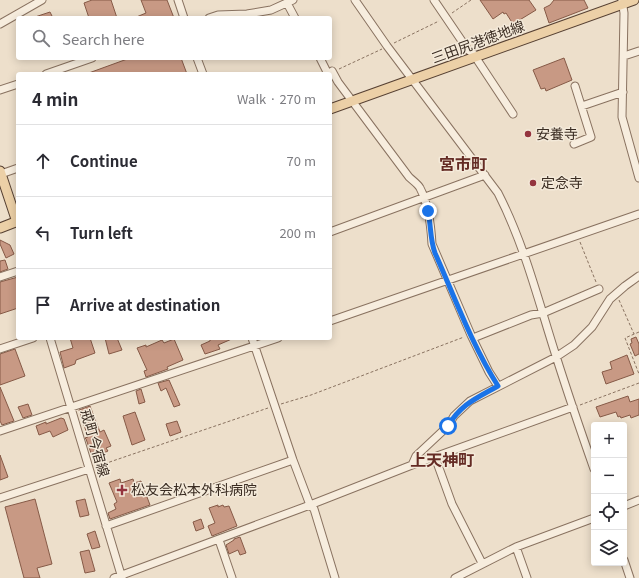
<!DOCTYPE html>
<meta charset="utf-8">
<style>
:root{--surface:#fff;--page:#f7f7f7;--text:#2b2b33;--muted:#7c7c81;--line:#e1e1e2}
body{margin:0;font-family:Georgia,"Noto Sans JP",serif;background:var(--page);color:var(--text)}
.controls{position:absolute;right:12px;bottom:12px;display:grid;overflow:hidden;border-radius:4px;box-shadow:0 2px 10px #0003}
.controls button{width:36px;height:36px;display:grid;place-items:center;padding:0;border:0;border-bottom:1px solid var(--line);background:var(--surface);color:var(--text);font:20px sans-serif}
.stop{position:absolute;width:12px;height:12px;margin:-9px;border:3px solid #1a73e8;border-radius:50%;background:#fff}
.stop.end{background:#1a73e8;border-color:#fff;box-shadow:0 1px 4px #0008}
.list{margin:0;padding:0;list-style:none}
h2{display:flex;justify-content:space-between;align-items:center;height:52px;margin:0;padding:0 16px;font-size:17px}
h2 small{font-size:13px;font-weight:400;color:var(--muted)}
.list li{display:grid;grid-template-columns:26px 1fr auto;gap:12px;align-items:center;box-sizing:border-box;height:72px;padding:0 16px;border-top:1px solid var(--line)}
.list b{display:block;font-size:15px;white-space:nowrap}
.list em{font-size:13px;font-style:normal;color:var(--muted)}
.icon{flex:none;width:22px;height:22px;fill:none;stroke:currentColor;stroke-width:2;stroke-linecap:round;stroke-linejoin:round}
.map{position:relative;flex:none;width:639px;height:578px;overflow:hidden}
.search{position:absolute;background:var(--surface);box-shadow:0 2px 10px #0003;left:16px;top:16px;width:316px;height:44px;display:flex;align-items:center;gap:10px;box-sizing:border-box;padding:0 14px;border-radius:4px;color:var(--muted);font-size:15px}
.panel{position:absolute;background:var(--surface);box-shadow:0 2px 10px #0003;left:16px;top:72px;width:316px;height:268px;border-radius:4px}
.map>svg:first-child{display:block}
.building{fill:#c89984;stroke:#865a47}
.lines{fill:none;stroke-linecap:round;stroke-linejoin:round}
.minor-casing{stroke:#897260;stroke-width:9}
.major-casing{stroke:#574133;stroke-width:11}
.path{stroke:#897260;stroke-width:1;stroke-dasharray:3 2;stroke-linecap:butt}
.minor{stroke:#f7edde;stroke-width:7}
.major{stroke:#ecd0a7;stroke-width:9}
.route{stroke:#1a73e8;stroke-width:5}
.poi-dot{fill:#94343e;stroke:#f4eada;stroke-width:1.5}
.labels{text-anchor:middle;stroke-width:3;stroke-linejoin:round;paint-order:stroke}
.street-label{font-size:14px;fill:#3a2c22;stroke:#f4eada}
.poi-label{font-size:14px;fill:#3a2c22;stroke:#f4eada;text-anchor:start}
.quarter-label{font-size:16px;font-weight:bold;fill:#642b24;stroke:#f4eada}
</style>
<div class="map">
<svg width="639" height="578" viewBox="0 0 639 578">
<rect width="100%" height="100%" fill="#eddfcb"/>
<!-- building -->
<path class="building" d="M92,0H111L117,18H89L84,3Z
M141,0H167L174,18H134L146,13Z
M480,0H529L536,10L513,24L506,13L504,14L503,12L493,19Z
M554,0H584L588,8L549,23L544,8L550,5Z
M50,12L53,18H35V17Z
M130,58H181L187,74H86Z
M564,58L572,80L546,91L545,88L541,89L533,70Z
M0,240L10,245L14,254L6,258L0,244Z
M5,260L8,269L0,272V261Z
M18,277V308L0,314V282Z
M636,337L639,344V354L635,356L630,344L632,343L631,339Z
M70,338H90L95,353L76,360L75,364L64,368L60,352L73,348Z
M105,338H117L122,350L109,354Z
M213,338H234L218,345L220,349L205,354L201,345L210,341V340Z
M174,339L183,360L167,367L168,369L146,377L144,371L147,370L137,348L146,345V347L162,340L164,343Z
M15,349L25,376L0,385V354Z
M627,355L634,374L606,384L602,372L612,369L610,362Z
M169,380L180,405L174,407L166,388L161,391L158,383Z
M0,387L14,421L2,425L0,421Z
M141,389L145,402L139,404L136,391Z
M628,396L630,402L639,399V415L631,418L630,415L621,418L620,416L618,417L616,412L600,417L596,407Z
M28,404L32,415L23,418L18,407Z
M90,406L100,432L104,430L111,446L106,448L108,451L97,456L95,451L91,453L86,439L85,438L88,437L79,410Z
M135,412L145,440L132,445L123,416Z
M61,418L64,419L68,430L53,437L50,431L39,435L36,426L46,422V424Z
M177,421L181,432L170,436L166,424Z
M0,455L8,477L0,480Z
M120,479L121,483L133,479L134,483L141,481L150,505L110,519L108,513L116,509L114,504L117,502L109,483Z
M35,499L52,564L37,568L40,578H24L5,507Z
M85,499L89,515L80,517L76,501Z
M218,505V507L223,505L224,507L229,506L237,526L212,536L208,526L215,523L209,508Z
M201,519L204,528L196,531L193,522Z
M95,531L100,547L92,549L87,534Z
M240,537L246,553L240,555L238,550L229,554L226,545L234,540V539Z
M89,550L95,571L85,573L80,552Z"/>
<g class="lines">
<defs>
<path id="minor" d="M178,0L184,18
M355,0L387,46L498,193C525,246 538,300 556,356C568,394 581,432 594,469
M434,0L468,50L478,57
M622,0L624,13L622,117L639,178
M287,3L295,18
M209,18L218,15L247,14L271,10L293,0
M0,24L42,0
M624,56L639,51
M197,58L203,74
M320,58L327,72
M476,58L513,114
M332,71L338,82L409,177C412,180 418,184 420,188C429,205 431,226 432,244L471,335L489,372L498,386
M46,74L92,58
M0,90L18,84
M582,106L623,92
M574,144L591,137L575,86
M1,174L18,168
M330,232L485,175
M0,277L18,271
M330,321L639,214
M50,338L122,578
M252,338L293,460L310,505L314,509L335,578
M473,338L531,315L543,313L599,289
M0,349L33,338
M0,431L278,338
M435,457L452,504L482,563
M412,465L416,456L448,426L454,416L470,401L556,357L574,345L592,327L610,299L625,286L639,276
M0,498L89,469
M624,506L639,500
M106,526L293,460
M219,540L232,578
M516,547L527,578
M624,560L630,578
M114,578L310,505L412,465L573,407
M455,578L516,547L594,518"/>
<path id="major" d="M330,109L634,0
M0,171L17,222
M0,228L18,221"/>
</defs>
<!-- minor casing -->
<use href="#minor" class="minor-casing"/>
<!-- major casing -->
<use href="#major" class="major-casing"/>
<!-- path -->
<path class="path" d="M452,13L471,0
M394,43L439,21
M339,69L382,49
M295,74L321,73
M580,242L596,282
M619,300L634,334
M639,332L625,338L639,374
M281,404L311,395L464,337
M580,405L639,383
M95,467L268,408"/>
<!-- minor -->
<use href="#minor" class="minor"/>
<!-- major -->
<use href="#major" class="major"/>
</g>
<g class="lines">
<!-- route -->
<path class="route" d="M428,211C431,225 430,240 435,253C455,298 472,345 498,386C477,398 461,404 448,426"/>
</g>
<!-- markers -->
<g class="poi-dot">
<circle cx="528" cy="134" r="4"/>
<circle cx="533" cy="183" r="4"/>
<path d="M120 484h4v4h4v4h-4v4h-4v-4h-4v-4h4z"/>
</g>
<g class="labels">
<!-- street labels -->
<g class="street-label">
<text transform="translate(478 42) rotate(-20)" y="5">三田尻港徳地線</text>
<text transform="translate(95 443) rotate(74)" y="5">戒町今宿線</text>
</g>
<!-- poi labels -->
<g class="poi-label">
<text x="536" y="139">安養寺</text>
<text x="541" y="188">定念寺</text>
<text x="131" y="495">松友会松本外科病院</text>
</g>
<!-- quarter labels -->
<g class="quarter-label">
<text x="463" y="170">宮市町</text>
<text x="442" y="466">上天神町</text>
</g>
</g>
</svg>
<div class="controls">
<button>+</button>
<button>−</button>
<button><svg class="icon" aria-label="locate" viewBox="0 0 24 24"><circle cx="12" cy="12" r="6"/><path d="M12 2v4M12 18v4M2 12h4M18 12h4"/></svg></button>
<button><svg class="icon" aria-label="layers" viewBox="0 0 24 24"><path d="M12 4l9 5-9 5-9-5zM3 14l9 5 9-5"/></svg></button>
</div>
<div class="stop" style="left:448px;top:426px"></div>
<div class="stop end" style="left:428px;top:211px"></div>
<div class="search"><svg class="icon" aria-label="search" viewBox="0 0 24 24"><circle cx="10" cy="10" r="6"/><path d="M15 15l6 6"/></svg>Search here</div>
<section class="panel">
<h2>4 min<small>Walk · 270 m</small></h2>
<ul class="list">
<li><svg class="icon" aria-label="ahead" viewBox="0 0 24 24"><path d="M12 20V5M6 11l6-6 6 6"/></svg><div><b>Continue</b></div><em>70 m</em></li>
<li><svg class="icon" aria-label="left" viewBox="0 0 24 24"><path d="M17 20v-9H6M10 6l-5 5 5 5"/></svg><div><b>Turn left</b></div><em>200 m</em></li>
<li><svg class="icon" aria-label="arrive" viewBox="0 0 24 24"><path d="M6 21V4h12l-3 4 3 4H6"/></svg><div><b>Arrive at destination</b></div></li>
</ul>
</section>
</div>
